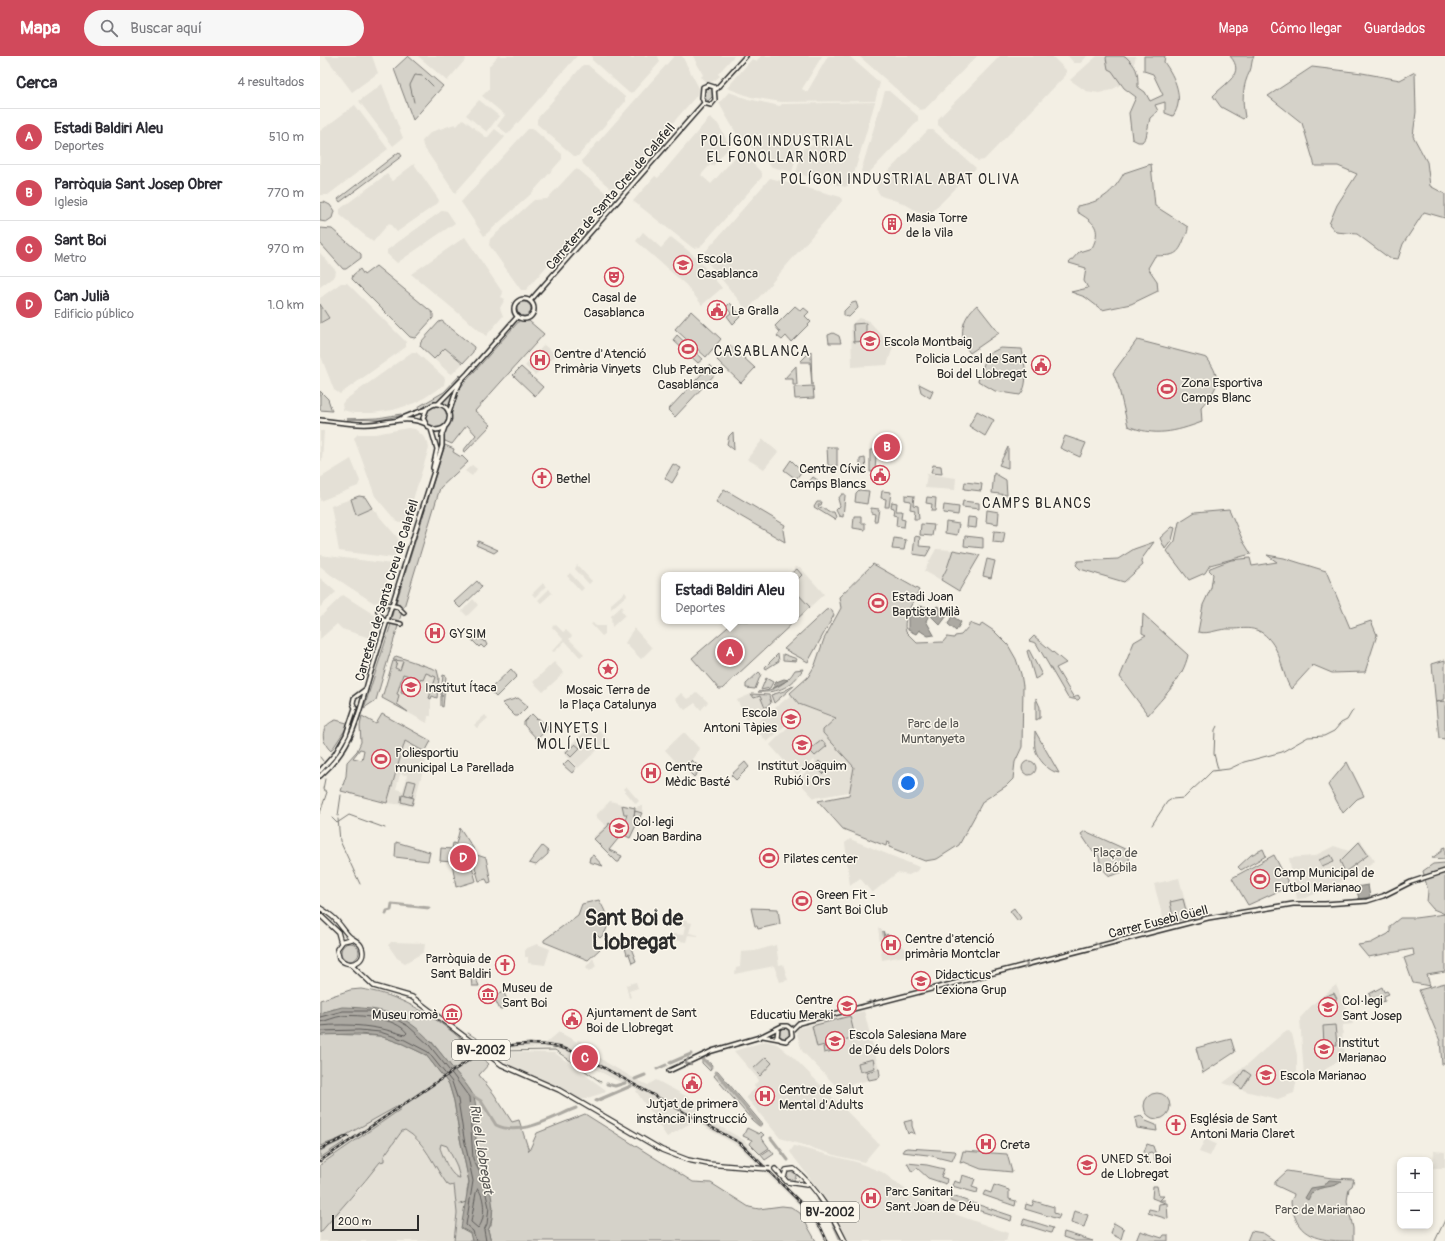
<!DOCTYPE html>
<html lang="es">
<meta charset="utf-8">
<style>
:root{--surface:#fff;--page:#f7f7f7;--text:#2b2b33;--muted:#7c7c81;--line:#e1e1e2;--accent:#d1495b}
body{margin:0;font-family:Pangolin,sans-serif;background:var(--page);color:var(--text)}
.controls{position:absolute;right:12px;bottom:12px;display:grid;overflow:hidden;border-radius:8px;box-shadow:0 2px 6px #0003}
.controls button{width:36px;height:36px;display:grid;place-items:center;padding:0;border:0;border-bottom:1px solid var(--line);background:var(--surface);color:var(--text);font:20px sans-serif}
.scale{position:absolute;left:12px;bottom:10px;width:87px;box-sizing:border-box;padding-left:4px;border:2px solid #2b2b2b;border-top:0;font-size:11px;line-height:14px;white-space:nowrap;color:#2b2b2b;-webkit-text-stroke:3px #fbf7ec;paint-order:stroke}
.you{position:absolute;left:588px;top:727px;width:14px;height:14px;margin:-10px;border:3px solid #fff;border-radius:50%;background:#1a73e8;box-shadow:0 0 0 6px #1a73e833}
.badge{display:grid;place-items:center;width:26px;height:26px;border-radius:50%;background:var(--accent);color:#fff;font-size:13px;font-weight:700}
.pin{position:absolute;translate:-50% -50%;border:2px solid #fff;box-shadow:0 1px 4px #0006}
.popup{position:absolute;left:341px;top:516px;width:138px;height:52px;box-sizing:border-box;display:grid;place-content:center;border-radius:8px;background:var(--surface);filter:drop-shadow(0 1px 3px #0005);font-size:13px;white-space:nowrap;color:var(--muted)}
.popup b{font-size:15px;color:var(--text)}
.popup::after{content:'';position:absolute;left:50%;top:100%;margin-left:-8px;border:8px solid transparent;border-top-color:var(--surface)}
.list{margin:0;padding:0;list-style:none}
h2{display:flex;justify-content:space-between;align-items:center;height:52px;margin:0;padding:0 16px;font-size:17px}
h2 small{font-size:13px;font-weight:400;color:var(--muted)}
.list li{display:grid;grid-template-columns:26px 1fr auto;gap:12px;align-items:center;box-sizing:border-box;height:56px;padding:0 16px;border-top:1px solid var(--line)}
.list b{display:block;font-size:15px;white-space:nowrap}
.list p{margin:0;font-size:13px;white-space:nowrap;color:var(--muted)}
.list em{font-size:13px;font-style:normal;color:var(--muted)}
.icon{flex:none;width:22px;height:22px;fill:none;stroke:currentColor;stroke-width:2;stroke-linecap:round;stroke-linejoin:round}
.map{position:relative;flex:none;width:1125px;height:1185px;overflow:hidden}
header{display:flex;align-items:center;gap:24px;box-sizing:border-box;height:56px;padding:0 20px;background:var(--accent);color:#fff}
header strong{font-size:19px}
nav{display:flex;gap:22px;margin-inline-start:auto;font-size:14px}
.search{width:280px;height:36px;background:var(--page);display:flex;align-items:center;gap:10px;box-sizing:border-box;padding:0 14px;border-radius:22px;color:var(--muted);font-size:15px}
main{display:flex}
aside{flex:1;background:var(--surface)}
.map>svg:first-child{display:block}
.built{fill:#e4e0d6;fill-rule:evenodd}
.green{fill:#d5d2c9;stroke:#807e7a;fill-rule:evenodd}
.water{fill:#aca9a2;stroke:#787772}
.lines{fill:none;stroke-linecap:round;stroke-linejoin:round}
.shore{stroke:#5f5d5b;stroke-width:1}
.stream{stroke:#787772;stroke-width:1}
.canal{stroke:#aca9a2;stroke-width:3}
.tertiary-casing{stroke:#2b2b2b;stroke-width:6}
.primary-casing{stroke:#2b2b2b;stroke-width:6}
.tertiary{stroke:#fbf7ec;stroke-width:3}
.primary{stroke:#fbf7ec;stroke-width:3.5}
.rail-casing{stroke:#2b2b2b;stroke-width:2.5}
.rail{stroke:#fbf7ec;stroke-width:1;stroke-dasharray:3;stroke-linecap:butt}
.primary-bridge-casing{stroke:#2b2b2b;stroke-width:6;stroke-linecap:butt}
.primary-bridge{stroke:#fbf7ec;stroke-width:3.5}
.oneway{stroke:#93918c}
.labels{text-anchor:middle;stroke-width:3;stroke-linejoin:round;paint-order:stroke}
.shield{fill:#fbf7ec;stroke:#696865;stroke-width:1}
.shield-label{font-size:12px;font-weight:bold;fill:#2b2b2b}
.street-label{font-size:13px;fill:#2b2b2b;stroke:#fbf7ec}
.poi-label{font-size:13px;fill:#2b2b2b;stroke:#fbf7ec;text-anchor:start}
.park-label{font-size:13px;fill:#565552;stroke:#fbf7ec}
.neighbourhood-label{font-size:14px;letter-spacing:1px;fill:#2b2b2b;stroke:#fbf7ec}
.water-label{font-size:14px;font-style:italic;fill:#585755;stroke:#fbf7ec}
.town-label{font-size:21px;font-weight:bold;fill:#2b2b2b;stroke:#fbf7ec}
</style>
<header>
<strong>Mapa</strong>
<div class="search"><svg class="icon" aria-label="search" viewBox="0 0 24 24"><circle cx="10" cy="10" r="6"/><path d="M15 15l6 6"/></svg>Buscar aquí</div>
<nav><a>Mapa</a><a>Cómo llegar</a><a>Guardados</a></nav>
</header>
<main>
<aside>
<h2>Cerca<small>4 resultados</small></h2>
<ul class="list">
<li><span class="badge">A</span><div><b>Estadi Baldiri Aleu</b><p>Deportes</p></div><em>510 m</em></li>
<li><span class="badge">B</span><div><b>Parròquia Sant Josep Obrer</b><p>Iglesia</p></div><em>770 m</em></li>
<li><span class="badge">C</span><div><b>Sant Boi</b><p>Metro</p></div><em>970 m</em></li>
<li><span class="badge">D</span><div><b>Can Julià</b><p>Edificio público</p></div><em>1.0 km</em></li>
</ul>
</aside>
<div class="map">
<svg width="1125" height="1185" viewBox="0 0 1125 1185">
<rect width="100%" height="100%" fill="#f3efe4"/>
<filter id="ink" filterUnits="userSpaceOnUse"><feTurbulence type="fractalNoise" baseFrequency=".025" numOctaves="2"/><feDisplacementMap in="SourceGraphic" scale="8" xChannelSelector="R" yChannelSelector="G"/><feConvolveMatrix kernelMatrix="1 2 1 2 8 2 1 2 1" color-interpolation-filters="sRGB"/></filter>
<g filter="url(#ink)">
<!-- built -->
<path class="built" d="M5,0H52L58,17L32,36Z
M98,0H143L146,3L127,25Z
M178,0H257L188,78L177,70L185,59L162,40L169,33V10Z
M272,0H308L312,3L315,0H338L340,6L313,36L309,37L272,4Z
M354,0H362L379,32L378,38L296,132L291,133L263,108L262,104Z
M373,0H414L398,18L400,20L394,25L387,27L381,21L383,19Z
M441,0H502L482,33L487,36L508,0H529L560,27L555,45L461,46L431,41L407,32L432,3L436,5Z
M539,0H657L605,53L600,54Z
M680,0H732L746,14V19L664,104L658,105L618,69V63Z
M748,0H767L761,7H754Z
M777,0H816L812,15L802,28L791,34L779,37L766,35L750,24Z
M263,9H268L305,41V46L258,100H254L217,68V63Z
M62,28L83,82L73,90L39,45Z
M565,35H569L598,60V65L547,119L544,120L541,115Z
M409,36L428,43L460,50L462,48L555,46L531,128L525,131L476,117L483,92L493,89L494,85L476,80H473L472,84L479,91L472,116L452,111L416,77L405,58L399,47Z
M159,44L179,60L167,76L146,59Z
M35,49L68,93L8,139H0V75Z
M390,61L398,68L410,90L393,110L390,109L381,119L391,128L419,97L423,98L442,117V121L380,191L373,192L313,145L335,120L338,122Z
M143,63L167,82L175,73L185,81L135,137L103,90L102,85L111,76L135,68L137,70Z
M208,73H213L242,98V103L211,138L164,180L141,146Z
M608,74H613L656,112L607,161L583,147L561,140L556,133L558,126Z
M94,108L119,144L118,147L77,176L69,167L53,186L20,159V153L67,118L72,125Z
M255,113L259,114L272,125L287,138V141L206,234H201L169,189L170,183L214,144L227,143Z
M450,122L521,141L522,145L442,238L429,252H425L385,203V196Z
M123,154L127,155L135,167L77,207L67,198V194Z
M323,176L341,192L351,181L376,201L402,232L382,249L366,229L316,185Z
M145,181L183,237L181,241L185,243L180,252L183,260L166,280L91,218Z
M0,197L16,215L15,220L0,231Z
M21,227H27L86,286V291L20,338L14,334L0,298V267L9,262L0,248V242Z
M540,262L549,265L573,291L567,309L532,311L531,270L536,264Z
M224,289L236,299L215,319L205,310Z
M125,292L143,307L132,318L129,317L114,303Z
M92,296H96L125,322L124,329L98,346L73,354L53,357H34L23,354L22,348L25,344Z
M88,372L95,373L102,379L108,387L109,392L87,463L84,467H80L76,465L55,440L34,382L38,378H55Z
M0,375H4L2,405L0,404Z
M443,383L458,396L444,413L427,403Z
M31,403L40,425L38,430L0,445V422Z
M152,409L157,413L152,420L145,415Z
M607,418L636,422L635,434L605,432Z
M31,443L36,459L52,452L77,481L80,487L74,502L19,495L11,450Z
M616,493L633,494L627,512L621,524L604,515Z
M0,499L72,508L61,545L54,547L11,519L0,510Z
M257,509L272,525L269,528L255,513Z
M476,511H480L504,538L490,551L476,536V519H468Z
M250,517L264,532L261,535L247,520Z
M0,522L16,536L0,551Z
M223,527L226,530L215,541L212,538Z
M229,533L232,537L221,547L218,544Z
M305,536L307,539L291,553V548Z
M23,539L56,560L50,582L22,573L17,568L0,583V561Z
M153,543L158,549L147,560L142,555Z
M302,550L303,552L301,554L305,559L292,571L291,560Z
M273,567L276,570H285V578L282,580L271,568Z
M235,568L243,576L246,574L252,580L249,583L264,598L260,601L245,585L234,596L232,595L243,583L232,571Z
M314,572L332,592L321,603L305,587Z
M77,601L116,614L118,616L111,642V660H108L107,667L65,644L64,642Z
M234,606L244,617L223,636L213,626Z
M377,636L388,646L381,654L375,647L365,654L355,643L361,637L367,643L370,642Z
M431,638L433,641L440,639L444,652L427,663L417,644Z
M471,639L479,648L516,663L503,674L534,711L529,736L494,742L477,724L496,707L494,704L477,719L450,689L470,669H466L447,686L433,670Z
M165,659L168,662L157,672L154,669Z
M273,668L288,684L258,712L243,696Z
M363,677H365L380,693L365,712L360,707L358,708L345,694Z
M85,684L108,697L93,750L67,747ZM80,718L87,719L83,735L76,733Z
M306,730L319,745L316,748L303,733Z
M290,745L317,752L318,750H323V753L322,757L316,756L314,774L310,782L302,778L287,796L273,781L286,770L275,760Z
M530,783L599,811L597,815L589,819L577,817L552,837L540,822L530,830L525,787Z
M1040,784L1055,805L1025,824L986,842L977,843L969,802L994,800L1014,790L1029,795Z
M859,822L870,863L845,869L834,828Z
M367,864V866L372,867L369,877L378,879V880L368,879L366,886L353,884V878L363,879L365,870L354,871L355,865Z
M558,871L589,895V899L562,904Z
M71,886L105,887L104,896L85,907L77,902L68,889Z
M217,888L230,893L225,909L208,907V901H205V893Z
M456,889L459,909L463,908L468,924L460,926L454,910L415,918L416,912L420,911L421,896L435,895Z
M273,902L276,910L270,915L266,911Z
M316,926L318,932L309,935L311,941L309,942L306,929Z
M1016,929L1033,968L1023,969L1022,989L1027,1000L1006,1013L1007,1022L984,1020L980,962L993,948Z
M544,955L559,1013L546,1016L549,1024L521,1031L515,1029L482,995L476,975L478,972Z
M969,975L972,978L977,999V1023L974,1037L958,1043L929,1036L903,1027L928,1008L964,976Z
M239,976L257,986L258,984L266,988L265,990L287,1007L317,1024L328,1029L336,1024L381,1048L376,1057L424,1084L449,1113L487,1151L502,1172L509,1185H505L495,1168L483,1153L418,1090L374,1065L347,1081L316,1035L318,1034L304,1026L302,1027L271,1011L269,1015L261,1012L236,993L228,992L182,993L170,996L154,1004L148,1003L164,995L182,990L225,988Z
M446,985L457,988L474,1002L559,1088L544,1106L518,1100L460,1082L426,1041L436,1032L434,1029L439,1024L414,995Z
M190,996L235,997L286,1034L283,1037L261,1044L238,1030L185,1007Z
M78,1050L81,1053L0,1108V1102L23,1086L0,1095V1090L19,1083Z
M83,1074L91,1078L103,1092L116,1110L122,1122L134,1129L137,1157L134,1185H0V1177L19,1154L39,1134L60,1106L63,1104V1101Z
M885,1083L896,1088L890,1100L879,1096Z
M121,1088L127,1090L137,1109L140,1122H137L132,1117L121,1096L120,1092Z
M474,1090L536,1106L562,1116L590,1137L615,1152L622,1154V1156L626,1157V1155L688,1177L686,1185H528L514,1154L470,1096Z
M1114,1095L1125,1096V1112H1113Z"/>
<!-- green -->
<path class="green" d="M88,0L123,30L93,64L74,13Z
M787,0H805C817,11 818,15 818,31L825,36L830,45L843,39L833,18L824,15V0H845L844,6C855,21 865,43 853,60L845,57V46L835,49L838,55L830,62L826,81L822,86H818L812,83L809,57L816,41L804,32L792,15L788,13L786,2Z
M910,0H934C931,5 932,11 930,15C922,30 922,45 925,61L923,63L901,51L893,40C905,27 926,18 910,0Z
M992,11L1042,17L1080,24L1095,16L1096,56L1093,80L1107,106L1110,130L1125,138V162L1104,156L1083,188L1078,203L1069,202L1037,178L1016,176L1009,168L1017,149L1037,118L1018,110H995L982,67L948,40Z
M389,31L392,33L394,39L388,45C384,43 383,38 385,33Z
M79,96L82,100L20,146L18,143Z
M831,108L835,150L868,171C868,178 865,180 863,186C857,201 851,199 835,200L828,212L837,225L838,235L811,248L782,254L765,241L751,236L768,232L764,225L766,212L749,207L759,196L772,192C782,172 774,166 757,156V150C781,146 792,138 804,117Z
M4,146L10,149L14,155L12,162L6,166L0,165V147Z
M0,172L12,173L41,198V202L26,213H23L0,187Z
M56,210L113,257V262L95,282L90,281L32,223L33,219L40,213L44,219Z
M536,246L538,252L529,261L524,260V255L532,247Z
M197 253a7 7 0 1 1 14 0a7 7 0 1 1-14 0Z
M410,247L421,260L413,268L407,260L411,257L406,251Z
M0,248L9,262L0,267Z
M657,249L679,277L650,297C637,281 642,261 657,249Z
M475,250L481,255L484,252L489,256L485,260L491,266L471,286L466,280L462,284L457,280L460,276L455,270Z
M371,255L401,283L386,301L355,273Z
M200,264L209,265L224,278L155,355L171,369L145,396L143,395L156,379L147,369L132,388L125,385L123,381L125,374L132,364L131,356L139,333Z
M122,265L154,291L153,296L143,307L125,292L114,303L100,290L101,286L119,266Z
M546,267V285L534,286L533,268Z
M513,277L519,280L521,287H509L508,279Z
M357,279L383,303L378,307L353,284Z
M817,284L887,302C903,325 898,332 881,351L882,366C855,376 835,381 808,370L798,329L793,317Z
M410,289L435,312L421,327L397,304Z
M680,292L702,293C704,306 710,328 700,339L675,335L658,325L667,299Z
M491,295L492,329L490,306H480Z
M390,309L397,316L355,361L348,354Z
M476,310L477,329H473V323H464Z
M201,311L223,331L215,340L193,319Z
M140,319L141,320L119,345L99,354L98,351L124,336Z
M599,328L613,335L610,342L601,336Z
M493,330L494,342L475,343L474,331Z
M134,333L129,351L128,352L122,347Z
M0,335L8,343L12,355L0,354Z
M106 361a11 11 0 1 1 22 0a11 11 0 1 1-22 0Z
M657,355L674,364L665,380L649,370Z
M81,358L83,359L59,364L27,363L58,362Z
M413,376L414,394L407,388L409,380Z
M745,380L766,387L760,401L740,392Z
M125,389L134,393L133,396L141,401L142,400L148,406L120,432L84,551L82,552L76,547Z
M507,391H517V410H508Z
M688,391V412L679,409Z
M550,394H554L556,400L555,415L550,416Z
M545,402L546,414H540V403Z
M471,404L482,415L476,423L464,414Z
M353,408L361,412L352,427L345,422Z
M613,409L621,410L622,418L611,417Z
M674,417L686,424L687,439L672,437Z
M493,421L499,425L497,429L485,431Z
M645,426L662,428L661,435L644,433Z
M404,433L465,469L463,474L465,486L396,446Z
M539,434L549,435L547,448L535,446L536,437Z
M562,435L571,436L569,451H565L566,443L561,442Z
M522,438H525V440L523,461L519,460L516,454L520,450L518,443Z
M585,439L594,440L593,449L598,450L599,463H594L595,454L590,453L591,445L585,444Z
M39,440L45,441L52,452L36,459L31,443Z
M607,441L616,442L615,455H611L612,448L606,447Z
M643,445L659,447V453L642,451Z
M497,446H502L501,449H498L499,452L502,451L508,456H514L516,461L515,464L494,451Z
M572,446L577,447L576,455H582L581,463L585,464L584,471L576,470L577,460L573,459L574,452L571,451Z
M624,449L639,451L638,459L623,457Z
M551,452L559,453L557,465H554L555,458L551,457Z
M909,453L923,485L931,498L890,509L885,517L869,524L847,495L855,485L859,466L875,456Z
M667,454L679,456L678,468L666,466Z
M534,460H541V467H545V474L533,472Z
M648,461L657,462L656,472L647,471Z
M626,466L639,468L637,479L625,477Z
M601,468L614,469L612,480L600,479Z
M852,471L855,472L852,484L845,493L840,482Z
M674,475L685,476L683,487L673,486Z
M595,480L600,481L599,490L611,491L606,500L593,498Z
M645,480L663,482V492L644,490Z
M574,482L586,484L584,494L572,493Z
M158,485L178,494L174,497L156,489Z
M834,486L821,504L823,509L804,526L760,513L756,509L758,505L798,503L814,493Z
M633,494L660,499L639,535L621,524L627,512Z
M947,499L964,502L1006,515L1030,572L1051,565L1057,579L1045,616L1012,617L993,609L971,633C966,625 965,619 962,610C959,597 950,578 936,574C929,571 919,573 911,573C899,572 889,579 878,576L883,549L891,532L893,518L889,514L890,512L911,504L930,502L932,510L957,506Z
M667,503L675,505L671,522L663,520Z
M553,508L599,534C593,547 582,561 586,576L597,587L623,586L627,581L634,582L635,580L641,579L649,570V567L660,571L662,567L674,575L688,589L696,603L701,618L703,630L702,691L695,706L693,723L686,730L663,745L639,789L617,803L605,805L569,791L570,787L567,786L566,790L523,773L498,745L529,739L534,711L503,677V674L516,662L479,648L470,637L488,621L495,609L504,583L521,552L519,541Z
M477,513L482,519L476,525V519H469Z
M157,525L162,531L140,552L134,546Z
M476,536L490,551L476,564Z
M74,552L82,556L79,565L71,564Z
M511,553L514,559L488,606L464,593L506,554Z
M823,558L868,599C863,623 843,641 828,659L800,621L814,586L826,579L822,577Z
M415,565H475L402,633H399L372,602Z
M71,568H77L78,570L56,644L44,652Z
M154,580L157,584L161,582L164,586L165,585L167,589L164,592L161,589L159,591L151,583Z
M714,580L746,607L736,612L754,642L758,639L760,642L758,644L748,642L716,587L709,585Z
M709,594L722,619L715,623L707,595Z
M458,598L459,605L446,613L445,611Z
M463,598L477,603L476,605L463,604Z
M76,600L117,614L119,622L117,642L112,640L111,643L109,642L116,621L106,617L103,624L83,618L77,638L79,639L77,648L88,656L62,642L73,605L77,606L75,612L80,614L83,605L73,604Z
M1125,604V643L1117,646L1125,645V683L1119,682L1112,608Z
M191,613L197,620L176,641L169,634Z
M483,613C472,631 459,637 438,636C453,635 467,628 475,614Z
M439,616L441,618L435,633L426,632V628Z
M123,619L126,620L123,651L121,650V640H123L121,639Z
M86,621L97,624L95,631L84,627Z
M446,622L453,626L450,632L441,634Z
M83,629L95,633L93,639L81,636Z
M475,629L454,647L451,639L464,635Z
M431,638L449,639L451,647L445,652L440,640L434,642Z
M198,642L208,650L198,660H195L182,647Z
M716,642L720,651V662L716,664Z
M62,658L111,685L105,696L85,685L67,747L21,735L26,720L27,706L37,695L41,686L40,670L42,660L56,668ZM40,693L44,694L42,704L33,702Z
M212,658L217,663L218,662L229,672L217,683L204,669V666Z
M16,664L27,667L25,674L11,695C0,685 0,669 16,664Z
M715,675L739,717C729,716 717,703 715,692C714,687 715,680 715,675Z
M502,684L507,690L495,700L489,694Z
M255,688L260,692L251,701L246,696Z
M248,704L256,712L252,717L243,709Z
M372,704L381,713L374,721L365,712Z
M499,705L507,714L503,718L495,709Z
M702 712a7 7 0 1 1 14 0a7 7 0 1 1-14 0Z
M425,706L429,711L416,724L411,719Z
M1027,706L1044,740L1037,743L1023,757L1008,729Z
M88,724L96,726L92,741L84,738Z
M82,739L94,742L92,749L81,746Z
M302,749L315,752L314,760L315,755L322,757L310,782L302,778L289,794L302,800L299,806H297L274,783L288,770L289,767L292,769L291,771L301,777L307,758H304Z
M140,772L155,795L152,811L156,825L136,831L132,806L120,805L121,792L132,793L133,787L136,788Z
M765,775L807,794L812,813L790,820C784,817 779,806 779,800L773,796L761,778Z
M76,786L110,796L108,805L75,801Z
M1039,786L1048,799L1025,816L1020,805Z
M222,790L228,795V798L216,809L209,807Z
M1125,791V803L1112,802L1122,795V792Z
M943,793L946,800L921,814L918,811L931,799Z
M157,799L166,802L171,826L168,827L166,823L159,825L155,811Z
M273,799L283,810L269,806L270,801Z
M954,799L970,830L928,849L912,822Z
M1011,799L1014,805L1002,810L999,804Z
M1125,807V916L1107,919L1110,930L1093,927L1084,902L1094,899L1093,893L1048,901L1038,889L1051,887L1068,878L1070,876V870L1080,862H1095L1125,858L1113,853L1107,846L1108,835L1103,815L1113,808Z
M863,843L868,862L854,865L850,846Z
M279,844C287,858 293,870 280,882L276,878L274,880L277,883L274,886L280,893L268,904L224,886V884L258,859L262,848Z
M431,852L458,853L460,868L438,873L437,870H435Z
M694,852L701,862L698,865L690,855Z
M563,875L565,880L567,878L574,884V887L564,889Z
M21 896a9 9 0 1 1 18 0a9 9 0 1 1-18 0Z
M309,887L316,905L312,907L309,898L307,899L304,888Z
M150,915L155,920L159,930H152Z
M1125,927V1008H1122L1120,985L1099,934Z
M1062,931L1064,936L1067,935L1069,938L1064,940L1065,945L1062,946L1057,944L1053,946L1049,938Z
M41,933C92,940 133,974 169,1008L159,1019L174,1038L192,1066L199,1064L209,1095L217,1077L265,1058L373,1126L391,1127L429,1151L439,1153L462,1150L471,1151L480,1157L496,1185H171L168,1174L171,1169L173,1151L166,1120L157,1102L153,1039L112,986L14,953L0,957V944L30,934Z
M183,935L189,948L180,954L174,941Z
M1014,937L1017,943L1005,947L1003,941Z
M530,960L535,981L497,991L492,970Z
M1015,969L1017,989H1004L1003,970Z
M457 977a7 7 0 1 1 14 0a7 7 0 1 1-14 0Z
M8,978L60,980L83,988L106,999L129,1028L134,1045L140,1082L149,1126L147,1135L152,1185H134L137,1157L134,1129L130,1130L127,1128C114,1111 105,1085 85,1074L82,1075L64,1100V1105L60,1106C41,1131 20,1153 0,1177V1109L81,1053L78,1050L19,1083L0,1090V979ZM121,1088L127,1090L136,1108L140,1122C130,1121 123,1100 120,1092Z
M911,983L915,996L883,1017L876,992Z
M516,988L517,994L504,997L503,991Z
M446,1001L452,1007L440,1020L433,1013Z
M384,1002L392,1009L390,1015L382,1007V1003Z
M553,1003L555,1012L540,1016L538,1007Z
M559,1013L560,1019L559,1022L549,1024L546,1016Z
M924,1014L931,1019L922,1033L915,1028Z
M398,1015L439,1064L442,1068L439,1070L432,1064L394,1020Z
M824 1050a13 13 0 1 1 26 0a13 13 0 1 1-26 0Z
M821,1060L826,1065L836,1069L837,1075L817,1072L815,1062Z
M592,1064V1070L595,1078L590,1076L588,1078L584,1066Z
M427,1072L439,1078L441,1076L444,1079L441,1081L449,1092L440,1098L430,1088L432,1084L423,1080Z
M22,1084L24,1086L0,1102V1095Z
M827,1088L833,1090L836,1099L835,1105L834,1098L831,1096L828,1097L827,1102L829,1107L824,1096Z
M587,1092L635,1095L636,1096L632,1105L608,1099L582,1096L584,1093Z
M450,1093L454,1098L445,1104L441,1099Z
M643,1095L687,1098L692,1116L661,1113L644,1106L640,1107Z
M587,1107L607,1109L624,1113L621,1121L627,1123L626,1128L608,1122L597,1112L592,1116Z
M466 1120a5 5 0 1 1 10 0a5 5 0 1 1-10 0Z
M967,1115L1012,1122L1034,1123L1032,1130L1029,1132L1027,1145L1033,1172V1185C1010,1185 983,1185 975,1161C973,1157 971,1151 971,1146C971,1142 974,1142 974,1138L955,1129V1126Z
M642,1119L655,1123L652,1131L658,1133L657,1137L632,1130L634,1125L640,1127Z
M674,1129L689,1134V1143L696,1145L695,1150L663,1139L665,1135L671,1137Z
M833,1130H837L839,1140H844L840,1144H845V1147L832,1142Z
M632,1140L692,1160L691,1165L630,1145Z
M714,1145L734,1151V1157L740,1159L738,1163L705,1153L706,1148L712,1150Z
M847,1147L848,1163L828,1157L829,1153L838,1155L839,1148Z
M754,1155L768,1159L764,1171L751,1167Z
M704,1163L733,1172L731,1177L702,1168Z
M794,1167L804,1173L801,1183L791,1178Z
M820,1175L842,1182L844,1179H848V1185H816Z
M931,1175L943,1177L955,1185H927Z
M744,1176L773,1185H755L743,1181Z"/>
<!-- water -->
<path class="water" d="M598,550L606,551L611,555L606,565L614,579L608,580L599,574L596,578L588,574V561Z
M617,550L629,557L620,569L611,560Z
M632,560L641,566L636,575L628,568Z
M464,623L468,624L452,633L456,626Z
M1048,829L1050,841L1039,843L1036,831Z
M22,951C79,952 96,965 131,1010C138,1019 148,1029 153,1039C160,1054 153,1087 157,1102C159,1108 163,1113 165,1119C172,1134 176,1160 168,1174L171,1185H152L150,1177L141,1172L149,1126L140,1082L134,1045L129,1028L106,999L83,988L60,980L39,978L0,979V957Z
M1009,1124L1022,1125C1014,1133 1001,1129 993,1136C990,1138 990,1141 988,1144L985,1142L991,1132L1004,1130Z"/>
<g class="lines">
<!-- shore -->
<path class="shore" d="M0,961L23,955H49L70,960L88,970L109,989L133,1019L149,1041L153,1103L162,1121L169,1151L167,1168L164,1174L166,1185
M0,966C7,965 14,961 22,960C38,958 77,962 87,977L85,979C57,970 29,967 0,970
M0,975L39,974L60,976L85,984L108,996L132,1026L138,1044L144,1082L153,1125L146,1169L153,1175L156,1185
M158,1133C165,1141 166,1164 158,1172L151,1166L156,1137Z"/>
<!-- stream -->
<path class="stream" d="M94,46L90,29L95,19L103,20L113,30
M897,670L895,674L894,698L898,713
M0,701L3,705
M0,757L7,736L3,733L5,723
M18,760L21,739
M12,762L17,767L29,759L65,772
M18,763L20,785L40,828
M832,769L847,746L852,743L864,742C873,732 883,725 892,715L909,713L924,706L962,696L988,681L1004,680L1014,675L1021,667L1027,664L1033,654
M148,977L176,995L235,994L281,1026
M140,1148L146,1146
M1115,1185L1125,1164"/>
<!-- canal -->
<path class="canal" d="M66,858L67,855L71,854L72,848L109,852
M383,1003L391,1011
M350,1007L371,998
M337,1013L346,1009
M396,1016L440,1069
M315,1023L325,1019
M287,1028L295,1030L305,1027
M150,1038L161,1045L176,1069C200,1081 233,1061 256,1052
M276,1045L311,1030
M451,1082L468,1104
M498,1144L514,1169L521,1185"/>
<defs>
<path id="tertiary" d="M388,29L394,31L395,44L391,49L384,47L382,42L383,31Z
M395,34L426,0
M194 253a10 10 0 1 1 20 0a10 10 0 1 1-20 0Z
M210,245L384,47
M118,348L148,317L198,260
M129,357L136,335L140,327
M0,364C17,366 34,369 50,368C70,367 86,359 106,368
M78,364C86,360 96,357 104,354C108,352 111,349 115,348C133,346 135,373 116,374L107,370L103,362L107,352
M111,373L117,393L113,412
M81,568L63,564L58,555L66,548L78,551L84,557
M0,715L15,698L26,679L35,652L33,647L34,642L46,633
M0,720C32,692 38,661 49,622L122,390V379L125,371
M472,974L479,967L888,862L973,848H1005L1047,845L1063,840L1091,826L1125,815
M443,980L459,983
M349,1015L392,995L440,981L462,970H467L471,973L472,980L466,985L461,984L457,981L458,973"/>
<path id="primary" d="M0,852C5,855 11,859 15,863C20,868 24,875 29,880C33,884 40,885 42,892C47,907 28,913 19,902L17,893L23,885L32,883
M0,859L18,876L21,887
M31,908L54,930L92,941L182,1009L239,1034L342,1094L368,1104L388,1108L436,1112
M455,1113L467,1126L487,1129
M464,1121L466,1114L474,1113C497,1131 512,1159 525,1185"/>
</defs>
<!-- tertiary casing -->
<use href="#tertiary" class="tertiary-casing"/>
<!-- primary casing -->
<use href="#primary" class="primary-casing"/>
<!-- tertiary -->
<use href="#tertiary" class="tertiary"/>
<!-- primary -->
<use href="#primary" class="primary"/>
<defs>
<path id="rail" d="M0,1093L28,1080
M0,1105L158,998C189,985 231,984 261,999L420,1087L484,1150L501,1172L507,1185"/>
</defs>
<!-- rail casing -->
<use href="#rail" class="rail-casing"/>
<!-- rail -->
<use href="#rail" class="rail"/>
<defs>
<path id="primary-bridge" d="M436,1112L450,1113"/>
</defs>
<!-- primary-bridge casing -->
<use href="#primary-bridge" class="primary-bridge-casing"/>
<!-- primary-bridge -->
<use href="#primary-bridge" class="primary-bridge"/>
</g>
<!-- one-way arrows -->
<defs><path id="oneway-chevron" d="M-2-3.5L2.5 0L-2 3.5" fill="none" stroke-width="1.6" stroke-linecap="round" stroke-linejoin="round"/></defs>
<g class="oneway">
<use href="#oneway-chevron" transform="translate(908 858) rotate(-12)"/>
<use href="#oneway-chevron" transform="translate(778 890) rotate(-14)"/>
<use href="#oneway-chevron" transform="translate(705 909) rotate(-15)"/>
<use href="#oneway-chevron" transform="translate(552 948) rotate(-14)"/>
<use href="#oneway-chevron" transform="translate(368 1006) rotate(155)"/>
</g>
</g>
<!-- icons -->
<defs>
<symbol id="building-ring" viewBox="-11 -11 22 22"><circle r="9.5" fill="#fbf7ec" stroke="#d1495b" stroke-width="1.5"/><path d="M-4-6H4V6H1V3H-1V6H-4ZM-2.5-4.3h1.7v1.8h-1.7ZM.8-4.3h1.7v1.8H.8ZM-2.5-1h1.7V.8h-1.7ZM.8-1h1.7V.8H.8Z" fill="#d1495b"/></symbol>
<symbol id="school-ring" viewBox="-11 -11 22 22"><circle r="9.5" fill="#fbf7ec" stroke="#d1495b" stroke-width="1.5"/><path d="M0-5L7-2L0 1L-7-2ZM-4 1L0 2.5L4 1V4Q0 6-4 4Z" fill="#d1495b"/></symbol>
<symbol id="theatre-ring" viewBox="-11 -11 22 22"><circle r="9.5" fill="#fbf7ec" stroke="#d1495b" stroke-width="1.5"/><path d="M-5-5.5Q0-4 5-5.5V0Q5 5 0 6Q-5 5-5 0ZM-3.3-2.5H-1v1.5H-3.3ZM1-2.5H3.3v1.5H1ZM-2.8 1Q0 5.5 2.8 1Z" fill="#d1495b"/></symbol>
<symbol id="civic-ring" viewBox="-11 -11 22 22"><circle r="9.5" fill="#fbf7ec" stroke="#d1495b" stroke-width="1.5"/><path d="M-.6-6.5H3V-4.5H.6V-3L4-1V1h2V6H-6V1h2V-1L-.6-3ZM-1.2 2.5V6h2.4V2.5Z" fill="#d1495b"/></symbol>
<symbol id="stadium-ring" viewBox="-11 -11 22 22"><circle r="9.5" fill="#fbf7ec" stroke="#d1495b" stroke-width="1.5"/><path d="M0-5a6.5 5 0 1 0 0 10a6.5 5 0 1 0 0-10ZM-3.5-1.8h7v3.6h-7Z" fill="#d1495b"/></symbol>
<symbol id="hospital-ring" viewBox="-11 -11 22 22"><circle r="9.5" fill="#fbf7ec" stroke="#d1495b" stroke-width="1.5"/><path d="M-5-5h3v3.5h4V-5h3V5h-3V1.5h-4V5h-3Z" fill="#d1495b"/></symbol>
<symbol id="church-ring" viewBox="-11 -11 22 22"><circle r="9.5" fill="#fbf7ec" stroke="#d1495b" stroke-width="1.5"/><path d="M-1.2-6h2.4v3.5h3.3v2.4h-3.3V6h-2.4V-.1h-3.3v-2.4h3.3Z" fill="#d1495b"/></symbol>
<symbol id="sight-ring" viewBox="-11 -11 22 22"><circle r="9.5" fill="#fbf7ec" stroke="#d1495b" stroke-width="1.5"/><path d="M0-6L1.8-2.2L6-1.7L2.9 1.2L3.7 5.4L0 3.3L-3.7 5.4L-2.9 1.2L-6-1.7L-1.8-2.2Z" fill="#d1495b"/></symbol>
<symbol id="university-ring" viewBox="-11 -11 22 22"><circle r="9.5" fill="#fbf7ec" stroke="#d1495b" stroke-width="1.5"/><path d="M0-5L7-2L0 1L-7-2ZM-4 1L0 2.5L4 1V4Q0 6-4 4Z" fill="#d1495b"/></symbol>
<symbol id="museum-ring" viewBox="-11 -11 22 22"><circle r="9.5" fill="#fbf7ec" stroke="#d1495b" stroke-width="1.5"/><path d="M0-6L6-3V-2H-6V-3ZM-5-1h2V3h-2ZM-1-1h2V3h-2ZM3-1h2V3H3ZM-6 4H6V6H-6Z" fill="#d1495b"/></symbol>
</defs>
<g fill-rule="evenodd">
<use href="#building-ring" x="561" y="157" width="22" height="22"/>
<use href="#school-ring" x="352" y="198" width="22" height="22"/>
<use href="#theatre-ring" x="283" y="210" width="22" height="22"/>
<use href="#civic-ring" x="386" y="243" width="22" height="22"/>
<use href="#school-ring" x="539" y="274" width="22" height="22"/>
<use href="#stadium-ring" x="357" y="282" width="22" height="22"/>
<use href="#hospital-ring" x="209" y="293" width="22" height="22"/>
<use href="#civic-ring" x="710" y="298" width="22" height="22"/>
<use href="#stadium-ring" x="836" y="322" width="22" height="22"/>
<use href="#civic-ring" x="549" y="408" width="22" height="22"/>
<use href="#church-ring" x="211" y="411" width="22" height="22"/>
<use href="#stadium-ring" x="547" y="536" width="22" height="22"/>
<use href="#hospital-ring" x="104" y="566" width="22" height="22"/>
<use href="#sight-ring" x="277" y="602" width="22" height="22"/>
<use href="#school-ring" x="80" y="620" width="22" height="22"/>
<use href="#school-ring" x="460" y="652" width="22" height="22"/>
<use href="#school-ring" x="471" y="678" width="22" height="22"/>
<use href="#stadium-ring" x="50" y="692" width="22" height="22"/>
<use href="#hospital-ring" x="320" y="706" width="22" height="22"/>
<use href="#school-ring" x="288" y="761" width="22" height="22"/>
<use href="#stadium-ring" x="438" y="791" width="22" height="22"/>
<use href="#stadium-ring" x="929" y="812" width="22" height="22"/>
<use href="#stadium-ring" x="471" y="834" width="22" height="22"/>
<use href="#hospital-ring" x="560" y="878" width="22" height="22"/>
<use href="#church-ring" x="174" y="898" width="22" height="22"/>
<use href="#university-ring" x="590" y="914" width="22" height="22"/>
<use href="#museum-ring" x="157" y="927" width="22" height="22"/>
<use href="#university-ring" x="516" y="939" width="22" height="22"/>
<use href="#school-ring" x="997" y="940" width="22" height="22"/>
<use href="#museum-ring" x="121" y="947" width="22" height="22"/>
<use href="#civic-ring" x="241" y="952" width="22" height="22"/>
<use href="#school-ring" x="504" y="974" width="22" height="22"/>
<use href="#school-ring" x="993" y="982" width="22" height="22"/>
<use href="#school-ring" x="935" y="1008" width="22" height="22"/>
<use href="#civic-ring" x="361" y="1016" width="22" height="22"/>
<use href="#hospital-ring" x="434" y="1029" width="22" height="22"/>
<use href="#church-ring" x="845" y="1058" width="22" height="22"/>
<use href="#hospital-ring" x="655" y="1077" width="22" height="22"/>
<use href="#university-ring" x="756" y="1098" width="22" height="22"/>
<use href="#hospital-ring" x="540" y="1131" width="22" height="22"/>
</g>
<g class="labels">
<!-- shield labels -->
<g class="shield">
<rect x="132" y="984" width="58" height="20" rx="3"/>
<rect x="481" y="1146" width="58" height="20" rx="3"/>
</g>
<g class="shield-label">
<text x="161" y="998">BV-2002</text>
<text x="510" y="1160">BV-2002</text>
</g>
<!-- street labels -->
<g class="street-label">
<text transform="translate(290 140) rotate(-49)" y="5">Carretera de Santa Creu de Calafell</text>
<text transform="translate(66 534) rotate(-73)" y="5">Carretera de Santa Creu de Calafell</text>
<text transform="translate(838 865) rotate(-14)" y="5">Carrer Eusebi Güell</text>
</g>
<!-- poi labels -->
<g class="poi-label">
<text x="586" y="166">Masia Torre<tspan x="586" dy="15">de la Vila</tspan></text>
<text x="377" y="207">Escola<tspan x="377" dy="15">Casablanca</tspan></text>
<text x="294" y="246" text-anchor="middle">Casal de<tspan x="294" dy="15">Casablanca</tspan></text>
<text x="411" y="259">La Gralla</text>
<text x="564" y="290">Escola Montbaig</text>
<text x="234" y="302">Centre d'Atenció<tspan x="234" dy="15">Primària Vinyets</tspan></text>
<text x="707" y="307" text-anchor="end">Policia Local de Sant<tspan x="707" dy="15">Boi del Llobregat</tspan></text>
<text x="368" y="318" text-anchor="middle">Club Petanca<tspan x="368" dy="15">Casablanca</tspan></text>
<text x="861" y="331">Zona Esportiva<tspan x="861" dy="15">Camps Blanc</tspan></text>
<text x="546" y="417" text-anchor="end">Centre Cívic<tspan x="546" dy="15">Camps Blancs</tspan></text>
<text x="236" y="427">Bethel</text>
<text x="572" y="545">Estadi Joan<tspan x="572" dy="15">Baptista Milà</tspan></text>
<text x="129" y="582">GYSIM</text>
<text x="105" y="636">Institut Ítaca</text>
<text x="288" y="638" text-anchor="middle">Mosaic Terra de<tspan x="288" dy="15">la Plaça Catalunya</tspan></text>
<text x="457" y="661" text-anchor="end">Escola<tspan x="457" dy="15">Antoni Tàpies</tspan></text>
<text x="75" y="701">Poliesportiu<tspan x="75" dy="15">municipal La Parellada</tspan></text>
<text x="482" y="714" text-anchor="middle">Institut Joaquim<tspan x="482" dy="15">Rubió i Ors</tspan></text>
<text x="345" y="715">Centre<tspan x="345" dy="15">Mèdic Basté</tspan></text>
<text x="313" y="770">Col·legi<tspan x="313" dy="15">Joan Bardina</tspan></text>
<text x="463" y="807">Pilates center</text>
<text x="954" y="821">Camp Municipal de<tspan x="954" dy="15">Futbol Marianao</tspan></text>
<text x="496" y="843">Green Fit -<tspan x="496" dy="15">Sant Boi Club</tspan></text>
<text x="585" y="887">Centre d'atenció<tspan x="585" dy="15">primària Montclar</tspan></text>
<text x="171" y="907" text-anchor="end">Parròquia de<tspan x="171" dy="15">Sant Baldiri</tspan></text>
<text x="615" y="923">Didacticus<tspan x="615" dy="15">Lexiona Grup</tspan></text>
<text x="182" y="936">Museu de<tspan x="182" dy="15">Sant Boi</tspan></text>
<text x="513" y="948" text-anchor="end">Centre<tspan x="513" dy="15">Educatiu Meraki</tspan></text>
<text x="1022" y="949">Col·legi<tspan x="1022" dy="15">Sant Josep</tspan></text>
<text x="266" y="961">Ajuntament de Sant<tspan x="266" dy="15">Boi de Llobregat</tspan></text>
<text x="118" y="963" text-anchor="end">Museu romà</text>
<text x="529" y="983">Escola Salesiana Mare<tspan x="529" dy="15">de Déu dels Dolors</tspan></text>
<text x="1018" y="991">Institut<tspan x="1018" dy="15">Marianao</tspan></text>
<text x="960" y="1024">Escola Marianao</text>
<text x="459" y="1038">Centre de Salut<tspan x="459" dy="15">Mental d'Adults</tspan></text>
<text x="372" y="1052" text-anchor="middle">Jutjat de primera<tspan x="372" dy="15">instància i instrucció</tspan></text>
<text x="870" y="1067">Església de Sant<tspan x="870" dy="15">Antoni Maria Claret</tspan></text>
<text x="680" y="1093">Creta</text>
<text x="781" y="1107">UNED St. Boi<tspan x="781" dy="15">de Llobregat</tspan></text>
<text x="565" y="1140">Parc Sanitari<tspan x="565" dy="15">Sant Joan de Déu</tspan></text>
</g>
<!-- park labels -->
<g class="park-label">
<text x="613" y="672">Parc de la<tspan x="613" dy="15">Muntanyeta</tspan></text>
<text x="795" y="801">Plaça de<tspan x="795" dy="15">la Bóbila</tspan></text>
<text x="1000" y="1158">Parc de Marianao</text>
</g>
<!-- neighbourhood labels -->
<g class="neighbourhood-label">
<text x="457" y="90">POLÍGON INDUSTRIAL<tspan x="457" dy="16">EL FONOLLAR NORD</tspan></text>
<text x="580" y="128">POLÍGON INDUSTRIAL ABAT OLIVA</text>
<text x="442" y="300">CASABLANCA</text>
<text x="717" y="452">CAMPS BLANCS</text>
<text x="254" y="677">VINYETS I<tspan x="254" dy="16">MOLÍ VELL</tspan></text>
</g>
<!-- water labels -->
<g class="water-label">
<text transform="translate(162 1093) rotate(81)" y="5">Riu el Llobregat</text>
</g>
<!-- town labels -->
<g class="town-label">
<text x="314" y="869">Sant Boi de<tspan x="314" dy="24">Llobregat</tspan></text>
</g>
</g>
</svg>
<div class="controls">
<button>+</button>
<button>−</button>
</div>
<div class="scale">200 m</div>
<div class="you"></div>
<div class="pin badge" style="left:410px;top:596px">A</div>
<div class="popup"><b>Estadi Baldiri Aleu</b>Deportes</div>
<div class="pin badge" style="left:567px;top:391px">B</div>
<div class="pin badge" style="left:265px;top:1002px">C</div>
<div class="pin badge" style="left:143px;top:802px">D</div>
</div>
</main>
